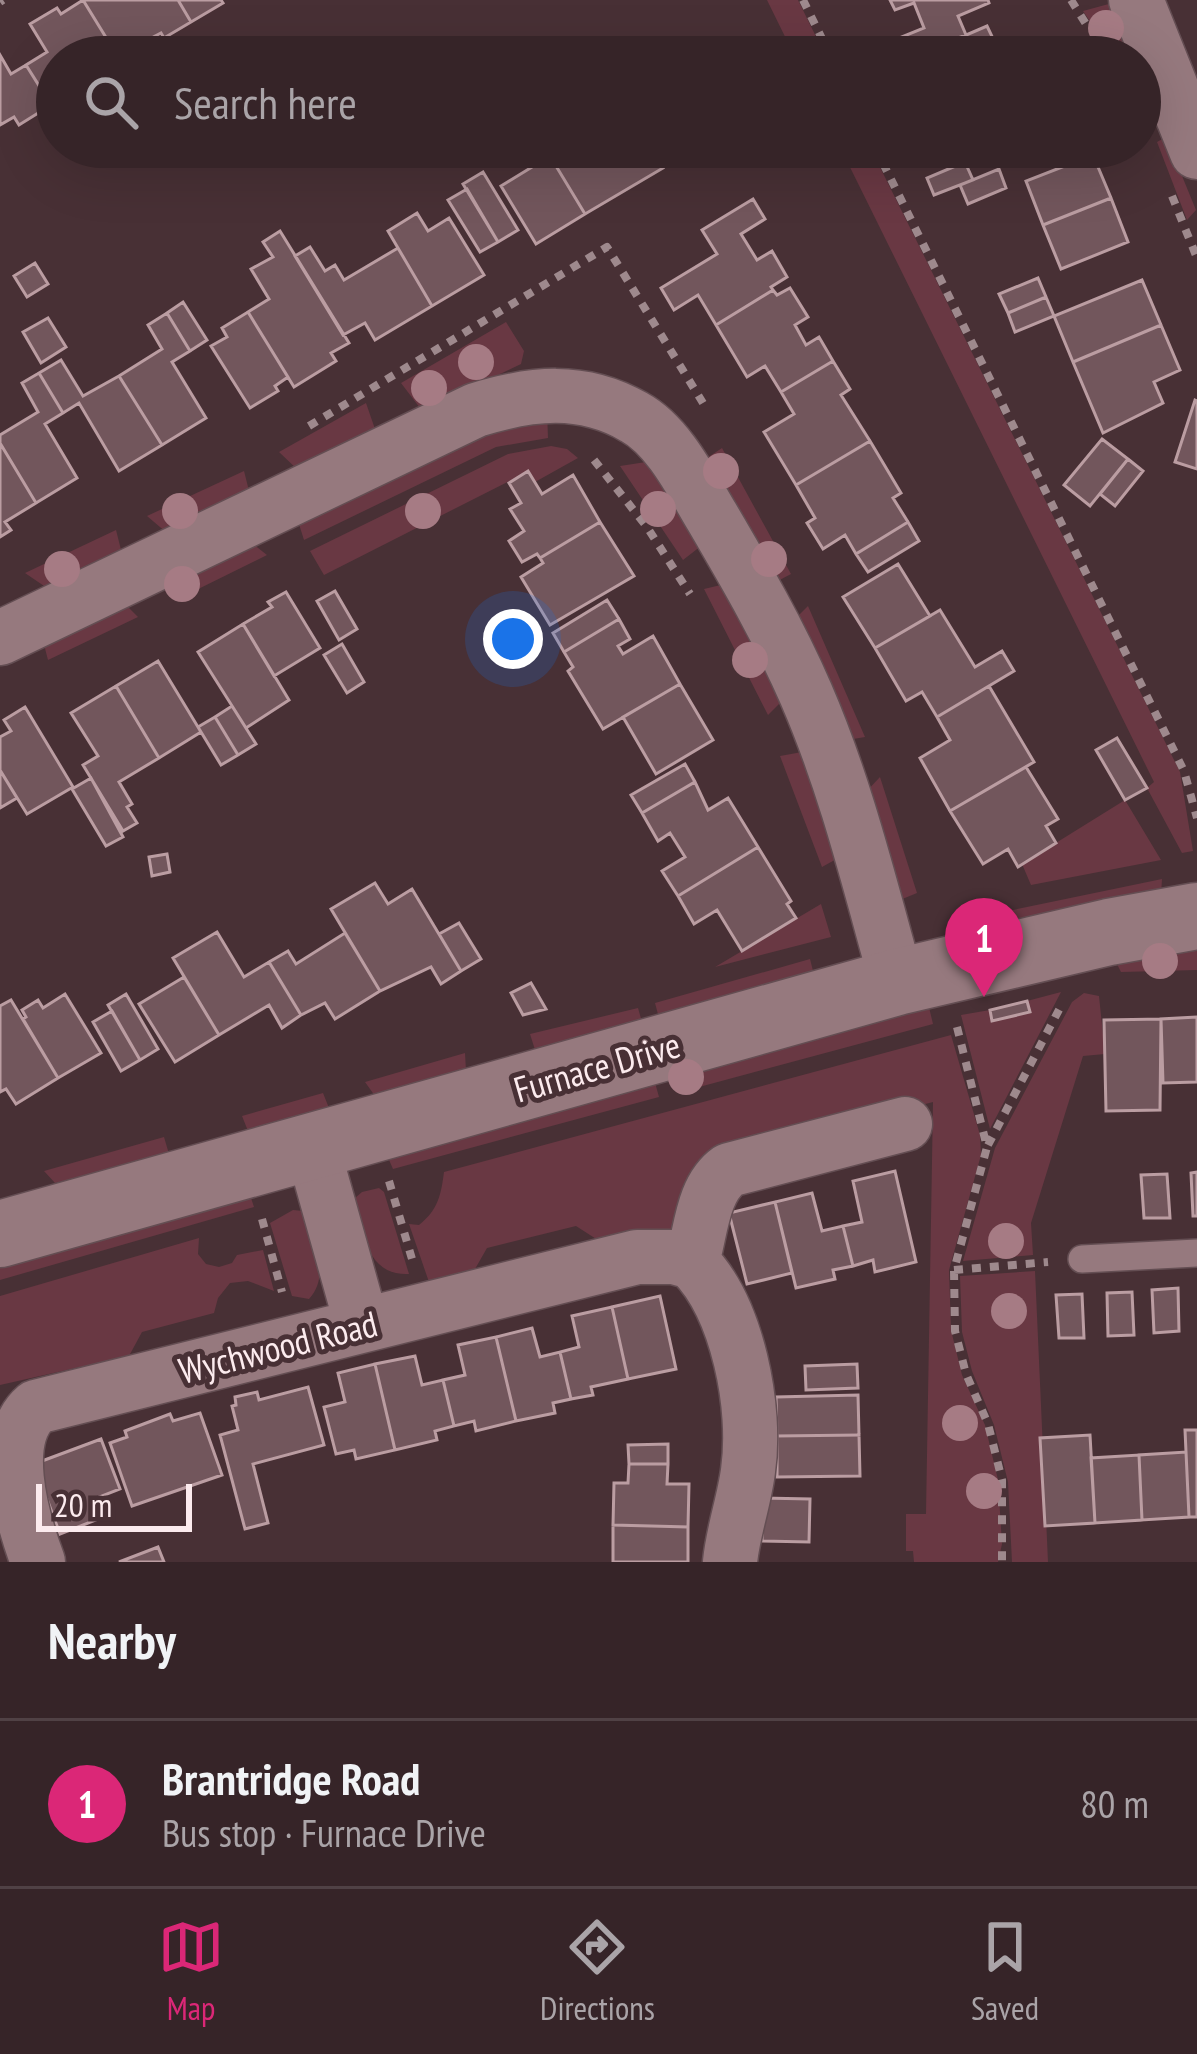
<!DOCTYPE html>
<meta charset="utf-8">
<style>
:root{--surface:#362428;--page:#413034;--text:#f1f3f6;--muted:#aaa4a8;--line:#504145;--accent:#db2777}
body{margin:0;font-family:"PT Sans Narrow",sans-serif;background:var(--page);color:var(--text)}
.scale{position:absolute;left:36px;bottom:30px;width:156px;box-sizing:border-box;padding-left:12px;border:6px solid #fcebee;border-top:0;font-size:33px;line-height:42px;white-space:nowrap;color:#fcebee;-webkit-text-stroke:9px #483035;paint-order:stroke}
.you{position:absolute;left:513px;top:639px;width:42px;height:42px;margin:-30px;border:9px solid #fff;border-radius:50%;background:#1a73e8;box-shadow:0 0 0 18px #1a73e833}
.badge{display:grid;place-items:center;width:78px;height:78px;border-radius:50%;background:var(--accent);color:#fff;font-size:39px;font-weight:700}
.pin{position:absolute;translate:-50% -99px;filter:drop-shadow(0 3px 6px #0008)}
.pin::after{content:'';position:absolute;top:63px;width:42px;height:36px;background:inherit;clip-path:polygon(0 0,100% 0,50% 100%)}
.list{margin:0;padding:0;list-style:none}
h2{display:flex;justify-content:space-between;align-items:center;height:156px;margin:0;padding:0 48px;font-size:51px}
h2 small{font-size:39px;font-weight:400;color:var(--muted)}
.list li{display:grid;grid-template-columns:78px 1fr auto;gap:36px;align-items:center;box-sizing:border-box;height:168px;padding:0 48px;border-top:3px solid var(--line)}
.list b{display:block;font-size:45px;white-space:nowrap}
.list p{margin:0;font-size:39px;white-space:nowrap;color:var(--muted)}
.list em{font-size:39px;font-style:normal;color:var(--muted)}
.icon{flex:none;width:66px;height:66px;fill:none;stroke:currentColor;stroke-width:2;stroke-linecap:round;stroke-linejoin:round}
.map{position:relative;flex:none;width:1197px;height:1562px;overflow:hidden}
.search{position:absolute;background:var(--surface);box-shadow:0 12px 48px #0002;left:36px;right:36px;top:36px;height:132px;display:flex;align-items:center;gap:30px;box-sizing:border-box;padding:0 42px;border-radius:66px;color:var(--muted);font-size:45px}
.sheet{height:324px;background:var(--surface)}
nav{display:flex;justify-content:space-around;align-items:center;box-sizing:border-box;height:168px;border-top:3px solid var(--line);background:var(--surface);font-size:33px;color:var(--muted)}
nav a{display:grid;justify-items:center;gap:6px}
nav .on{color:var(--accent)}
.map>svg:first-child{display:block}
.green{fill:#693843}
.building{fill:#72565c;stroke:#bb9da2;stroke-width:3}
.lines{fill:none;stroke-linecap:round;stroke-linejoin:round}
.lane-casing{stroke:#644e53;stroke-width:30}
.street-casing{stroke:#644e53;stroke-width:57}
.secondary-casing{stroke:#644e53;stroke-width:69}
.path{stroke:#9e898d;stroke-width:8;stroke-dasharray:9 9;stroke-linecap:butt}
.lane{stroke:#96797e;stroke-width:27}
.street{stroke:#96797e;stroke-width:54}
.secondary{stroke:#96797e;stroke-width:66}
.tree{fill:#a67b84}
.labels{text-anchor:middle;stroke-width:10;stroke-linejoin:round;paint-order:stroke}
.street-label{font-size:36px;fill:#fcebee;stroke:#483035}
</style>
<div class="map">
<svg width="1197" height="1562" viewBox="0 0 1197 1562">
<rect width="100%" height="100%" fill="#483035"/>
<!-- green -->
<path class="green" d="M767,0H798L826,57H795Z
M1116,2L1137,57H1114L1083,11Z
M1166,137L1196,210L1187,220L1157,142Z
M840,147H870L1180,772L1193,851L1182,853L1147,788L1154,782Z
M506,322L524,351L521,364L429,408H420L401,383Z
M366,403L375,429L299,471L279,452Z
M547,411L548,438L496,447L304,540L298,521L495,425Z
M551,446L567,449L578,458L535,482L527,472L324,575L310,551L508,454Z
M722,448L791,574L774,583L701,462Z
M646,462L701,546L683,560L620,466Z
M244,471L250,495L167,533L147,516Z
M116,530L122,554L47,588L25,573Z
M248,540L267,555L178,599L174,576Z
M725,584L783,700L768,715L704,589Z
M120,599L138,617L48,660L42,637Z
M808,606L865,737L847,740L792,622Z
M802,752L840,857L822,867L780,756Z
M880,777L917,893L895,902L864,794Z
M1125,800L1161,860L1031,885L1022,864Z
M1162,879L1161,895L956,940L960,921Z
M821,904L831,937L715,967Z
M1197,947V970L1121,972L1116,962Z
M810,959L815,979L659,1018L655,1003Z
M1061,992L990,1129L961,1015L990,1010L992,1020L1030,1011L1027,1001Z
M1084,993L1099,996L1105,1054L1083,1056L1031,1223L1033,1255L963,1261L995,1148L1072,1002Z
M928,1003L933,1024L677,1093L671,1072Z
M638,1008L642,1022L536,1053L530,1034Z
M951,1035L980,1135L981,1155L949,1270L951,1330L962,1375L985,1425L998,1480L1002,1544L998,1562H914L913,1551H906V1514H926L933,1102L716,1158L674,1228L604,1244L576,1226L487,1248L471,1276L430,1285L409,1224L419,1225C438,1210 441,1195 444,1172Z
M465,1053L466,1071L375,1096L365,1082Z
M654,1079L659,1097L393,1169L386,1153Z
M323,1093L329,1108L248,1131L242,1116Z
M164,1137L169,1154L55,1183L44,1171Z
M379,1188L384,1192L409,1274C365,1276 363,1230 355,1198L362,1192Z
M249,1192L254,1207L0,1280V1257Z
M293,1210L303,1211C312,1240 332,1274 309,1299L292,1296L270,1223Z
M199,1238L198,1254L206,1264L219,1267L232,1263L237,1255L263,1250L274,1291L248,1281L230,1283L218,1298L214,1313L142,1332L129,1356L0,1385V1296Z
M1035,1271L1048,1562H1012L1008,1482L994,1425L972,1371L962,1332L960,1276Z"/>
<!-- building -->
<path class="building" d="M83,0L118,57H57V114L26,65L47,52L30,24L57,8L61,14Z
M83,0H178L191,22L164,38L161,33L146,41L153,57H118Z
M178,0H221L223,3L191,22Z
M890,0H988L989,3L958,16L966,35L908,57L899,38L924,28L914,3L895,10Z
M987,26L996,45L1003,41L1010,57H915Z
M0,55L11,74L26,65L51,105L19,125L14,117L0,125Z
M565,147H651L663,168L585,214L550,156Z
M970,147H1000L975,158Z
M1093,155L1111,198L1043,225L1026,181Z
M550,156L585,214L536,244L501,186Z
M965,162L973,180L934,195L927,178Z
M999,169L1006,188L968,204L960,185Z
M483,172L518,230L498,242L463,184Z
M467,189L498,242L480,252L448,200Z
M1111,198L1128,242L1061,269L1043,225Z
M753,199L765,219L741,234L757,260L772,251L787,277L771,287L773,290L716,325L698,295L674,310L661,288L717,254L702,230Z
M417,213L428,231L449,218L484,275L432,306L388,231Z
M280,231L349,343L331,353L336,361L294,387L248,312L269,299L251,269L273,257L263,242Z
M310,247L325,271L335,265L344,280L398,248L432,306L375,340L365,323L343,335L295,256Z
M35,263L48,284L27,297L14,276Z
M1038,278L1046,297L1008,313L999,294Z
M1142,280L1161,325L1073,362L1054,316Z
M790,288L808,317L795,325L806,345L819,337L833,361L781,392L765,366L747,377L716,325L773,290L777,295Z
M1046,297L1054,316L1015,332L1008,313Z
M183,302L207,340L190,351L167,313Z
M248,312L288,377L275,386L278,391L250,408L211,346L227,337L222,328Z
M167,313L190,351L172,362L206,418L162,445L119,376L162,349L148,325Z
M48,318L66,347L41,363L23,332Z
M1161,325L1180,370L1154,382L1163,403L1103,433L1073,362Z
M61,360L83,396L119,376L162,445L119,471L79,403L63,413L39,373Z
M833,361L850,389L841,395L870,441L796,485L764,432L794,414L781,392Z
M39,373L63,413L45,424L77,478L36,503L0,443V435L38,412L22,383Z
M1195,400L1197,401V469L1175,462Z
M1102,439L1128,459L1090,506L1064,485Z
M870,441L901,493L893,498L908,522L856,554L845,535L823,549L807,523L815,518L796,485Z
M0,443L36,503L5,522L11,530L0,537Z
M1128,459L1143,471L1115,506L1100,494Z
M528,471L542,494L573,475L600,522L540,558L537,554L522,562L509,541L524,531L510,509L521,503L509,483Z
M600,522L634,576L550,625L521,577L543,563L540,558Z
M908,522L919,541L868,572L856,554Z
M898,564L930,616L875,648L843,597Z
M335,591L357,629L339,640L317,601Z
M286,592L320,648L274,676L243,624L272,607L268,602Z
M607,600L619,619L564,652L553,633Z
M940,610L975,667L1002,651L1014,671L937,717L922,692L906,701L875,648Z
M619,619L630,639L618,646L623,654L653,636L680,684L603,729L568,671L573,667L564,652Z
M243,624L289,700L246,728L198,652Z
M342,644L364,682L347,693L324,655Z
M158,661L201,732L159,758L116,686Z
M680,684L713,740L656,774L623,717Z
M116,686L159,758L119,782L132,804L127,807L137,823L123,831L83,765L98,756L71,713Z
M989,686L1034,762L950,811L920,758L950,740L937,717Z
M232,706L256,744L238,755L215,717Z
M25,707L73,787L27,814L0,770V737L11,731L4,720Z
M215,717L238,755L221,765L198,727Z
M1117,738L1147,788L1125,800L1096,750Z
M685,764L695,782L642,813L631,795Z
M1026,767L1058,819L1046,826L1056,843L1018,867L1008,849L983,864L950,811Z
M0,770L17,798L0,808Z
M91,778L123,837L106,846L72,789Z
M695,782L708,810L728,798L758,847L678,896L662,871L685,857L670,833L658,841L642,813Z
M758,847L791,901L787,904L796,918L742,951L717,910L694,924L678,896Z
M167,854L170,872L152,876L149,857Z
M375,883L388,904L412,889L461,971L441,984L431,967L380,991L331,909Z
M459,923L481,959L461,971L439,934Z
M217,932L244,977L269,962L301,1015L282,1028L269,1005L219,1035L173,958Z
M345,933L380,991L335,1019L325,1003L301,1015L269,962L288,951L296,964Z
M184,977L219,1035L175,1062L139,1004Z
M531,983L546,1009L523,1015L511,993Z
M65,994L101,1053L58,1078L23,1019L26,1017L22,1010L38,1000L43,1008Z
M126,994L158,1049L140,1060L108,1005Z
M11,1000L58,1078L16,1104L6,1089L0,1092V1006Z
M1027,1001L1030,1012L992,1021L990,1010Z
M112,1011L140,1060L121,1071L93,1022Z
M1197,1017V1082L1163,1083L1161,1019Z
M1161,1019L1160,1110L1106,1111L1104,1020Z
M895,1171L916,1262L875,1272L873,1260L853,1266L843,1226L862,1222L853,1181Z
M1197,1172V1216H1193L1191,1173Z
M1167,1174L1170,1218H1144L1141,1175Z
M812,1193L822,1231L843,1226L853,1266L833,1270L835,1279L796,1288L775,1202Z
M775,1202L792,1273L747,1284L729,1213Z
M1178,1288L1179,1331L1154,1333L1152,1290Z
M1132,1292L1134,1335L1108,1336L1107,1293Z
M1082,1294L1084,1338H1059L1056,1295Z
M660,1296L676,1369L628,1379L612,1307Z
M612,1307L628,1379L591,1387L593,1395L571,1399L560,1352L579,1347L572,1316Z
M532,1328L540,1357L560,1352L571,1399L553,1403L555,1413L516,1421L496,1337Z
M496,1337L516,1421L476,1431L474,1421L454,1426L443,1380L465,1375L458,1345Z
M415,1356L422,1385L443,1380L454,1426L435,1431L437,1440L395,1450L375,1364Z
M375,1364L395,1450L356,1459L354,1450L336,1454L324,1407L345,1402L338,1373Z
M857,1364L858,1388L806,1390L805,1366Z
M308,1387L324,1445L253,1464L268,1523L245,1529L220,1435L238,1430L232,1406L236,1405L235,1397L257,1392L259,1400Z
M858,1395L859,1435L777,1436L776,1397Z
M200,1413L222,1475L132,1506L110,1443L127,1437L125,1431L170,1414L173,1421Z
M1185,1430H1197V1517H1189Z
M859,1435L860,1476L777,1477V1436Z
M1090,1435L1095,1523L1045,1526L1040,1438Z
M101,1439L120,1489L94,1499L101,1518L60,1534L34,1464Z
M668,1444V1464H629L628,1445Z
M1186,1452L1189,1517L1142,1520L1139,1455Z
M1139,1455L1142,1520L1095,1523L1091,1458Z
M629,1464H668L667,1484H689L688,1527L613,1525L614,1483H628Z
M762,1498L810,1499L809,1542L762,1541Z
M613,1525L688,1527V1562H613Z
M158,1547L164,1562H119Z"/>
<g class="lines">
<defs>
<path id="lane" d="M1082,1259L1197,1253"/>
<path id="street" d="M1136,0L1197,152
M0,638L476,410C531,393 582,387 634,417C669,436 692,484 712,517C746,575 779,632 806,694C846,786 870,886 897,982
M312,1146L362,1325
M38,1562C20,1514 0,1438 36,1407L637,1257H674L692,1262
M730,1562C733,1531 744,1502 748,1471C757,1408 738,1308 692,1262C701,1232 702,1189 729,1170L905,1124"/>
<path id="secondary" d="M0,1234L897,982L1109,932L1197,916"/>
</defs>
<!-- lane casing -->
<use href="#lane" class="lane-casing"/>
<!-- street casing -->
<use href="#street" class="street-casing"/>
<!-- secondary casing -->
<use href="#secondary" class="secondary-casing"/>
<!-- path -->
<path class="path" d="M803,0L831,57
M1071,0L1086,24
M0,2L3,0
M875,147L1184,771L1197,818
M1172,196L1197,258
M309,426L607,247L703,403
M594,460L647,527L690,594
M957,1027L987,1147L954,1270L955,1331L966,1374L988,1424L1002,1480V1562
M988,1145L1062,1004
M389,1181L412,1259
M262,1219L282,1292
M954,1270L1048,1262"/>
<!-- lane -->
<use href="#lane" class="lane"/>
<!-- street -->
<use href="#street" class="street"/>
<!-- secondary -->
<use href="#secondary" class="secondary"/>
</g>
<!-- trees -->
<g class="tree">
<circle cx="1106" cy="28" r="18"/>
<circle cx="476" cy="362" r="18"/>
<circle cx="429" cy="388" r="18"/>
<circle cx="721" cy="471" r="18"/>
<circle cx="658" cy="509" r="18"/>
<circle cx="180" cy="511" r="18"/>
<circle cx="423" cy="511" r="18"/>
<circle cx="769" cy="559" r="18"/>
<circle cx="62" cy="569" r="18"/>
<circle cx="182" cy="584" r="18"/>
<circle cx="750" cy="660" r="18"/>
<circle cx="1160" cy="961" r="18"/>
<circle cx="686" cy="1077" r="18"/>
<circle cx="1006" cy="1241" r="18"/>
<circle cx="1009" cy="1311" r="18"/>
<circle cx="960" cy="1423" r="18"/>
<circle cx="984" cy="1491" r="18"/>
</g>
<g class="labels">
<!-- street labels -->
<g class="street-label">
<text transform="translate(597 1067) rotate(-16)" y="13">Furnace Drive</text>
<text transform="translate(278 1347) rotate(-14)" y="13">Wychwood Road</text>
</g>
</g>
</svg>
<div class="scale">20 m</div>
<div class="you"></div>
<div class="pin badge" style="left:984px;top:997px">1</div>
<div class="search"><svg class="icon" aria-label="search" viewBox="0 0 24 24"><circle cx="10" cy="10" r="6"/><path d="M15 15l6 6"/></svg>Search here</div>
</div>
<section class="sheet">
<h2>Nearby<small></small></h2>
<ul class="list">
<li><span class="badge">1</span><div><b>Brantridge Road</b><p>Bus stop · Furnace Drive</p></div><em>80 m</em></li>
</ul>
</section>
<nav>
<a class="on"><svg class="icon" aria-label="map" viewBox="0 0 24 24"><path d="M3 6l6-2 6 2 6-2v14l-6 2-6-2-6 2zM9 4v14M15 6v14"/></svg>Map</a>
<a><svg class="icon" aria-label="directions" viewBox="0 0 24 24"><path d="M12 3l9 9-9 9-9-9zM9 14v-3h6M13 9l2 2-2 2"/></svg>Directions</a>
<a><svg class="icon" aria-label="saved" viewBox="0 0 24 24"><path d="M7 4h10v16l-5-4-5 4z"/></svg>Saved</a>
</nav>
